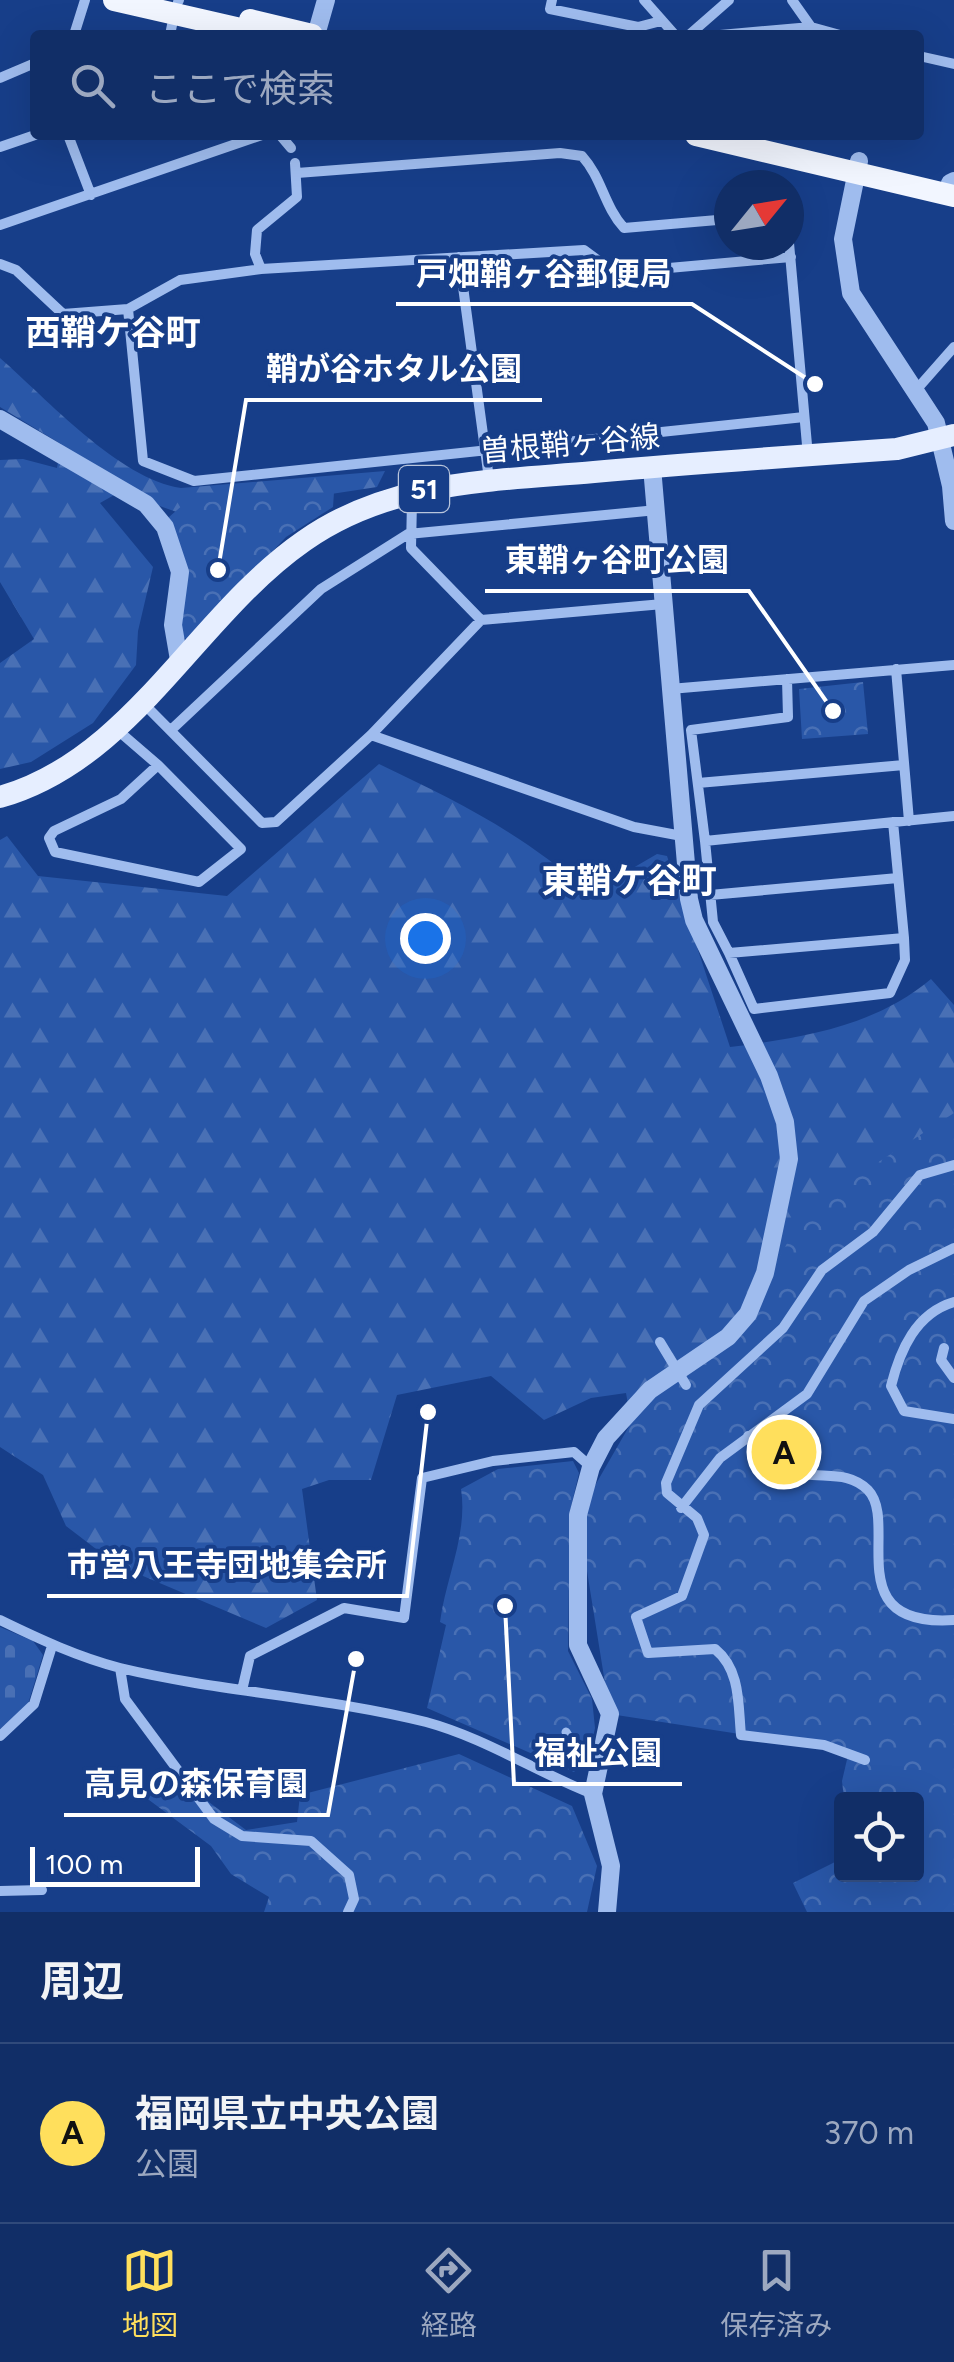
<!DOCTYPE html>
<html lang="ja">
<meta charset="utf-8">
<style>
:root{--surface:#112e67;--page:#1a366d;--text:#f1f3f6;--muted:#9ca8c0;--line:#304a7b;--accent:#ffdf5c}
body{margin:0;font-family:Figtree,"Noto Sans JP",sans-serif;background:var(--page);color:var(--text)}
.controls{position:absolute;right:30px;bottom:30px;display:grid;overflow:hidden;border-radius:10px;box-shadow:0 10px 40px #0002}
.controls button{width:90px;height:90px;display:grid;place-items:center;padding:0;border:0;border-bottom:2px solid var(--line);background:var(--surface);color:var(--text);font:50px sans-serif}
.compass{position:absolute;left:714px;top:170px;width:90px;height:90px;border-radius:50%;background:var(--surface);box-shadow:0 10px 40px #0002;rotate:60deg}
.scale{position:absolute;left:30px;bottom:25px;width:170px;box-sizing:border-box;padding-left:10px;border:5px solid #fff;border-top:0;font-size:28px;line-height:35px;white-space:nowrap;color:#fff;-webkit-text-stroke:8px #173e89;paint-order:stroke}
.you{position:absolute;left:425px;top:938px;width:35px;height:35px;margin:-25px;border:8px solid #fff;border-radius:50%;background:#1a73e8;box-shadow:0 0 0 15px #1a73e833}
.badge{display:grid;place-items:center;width:65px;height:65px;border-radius:50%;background:var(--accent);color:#111;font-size:32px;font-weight:700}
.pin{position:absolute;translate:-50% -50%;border:5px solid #fff;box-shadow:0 2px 10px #0006}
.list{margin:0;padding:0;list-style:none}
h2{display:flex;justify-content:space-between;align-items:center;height:130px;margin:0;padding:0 40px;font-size:42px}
h2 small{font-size:32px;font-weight:400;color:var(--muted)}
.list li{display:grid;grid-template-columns:65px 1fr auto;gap:30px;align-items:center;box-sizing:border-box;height:180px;padding:0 40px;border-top:2px solid var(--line)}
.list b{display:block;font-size:38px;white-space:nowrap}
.list p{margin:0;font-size:32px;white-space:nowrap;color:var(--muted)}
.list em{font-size:32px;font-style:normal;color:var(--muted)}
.icon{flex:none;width:55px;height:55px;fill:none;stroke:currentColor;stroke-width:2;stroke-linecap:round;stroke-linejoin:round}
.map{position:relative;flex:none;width:954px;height:1912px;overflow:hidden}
.search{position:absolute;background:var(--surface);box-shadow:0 10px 40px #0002;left:30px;right:30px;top:30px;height:110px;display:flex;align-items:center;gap:25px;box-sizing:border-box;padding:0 35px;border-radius:10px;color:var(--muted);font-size:38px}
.sheet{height:310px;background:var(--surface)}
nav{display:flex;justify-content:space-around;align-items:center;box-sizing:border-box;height:140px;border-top:2px solid var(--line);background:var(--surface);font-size:28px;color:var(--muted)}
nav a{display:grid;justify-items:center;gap:5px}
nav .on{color:var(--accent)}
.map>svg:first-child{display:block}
.forest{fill:url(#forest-firs)}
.cemetery{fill:url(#cemetery-stones)}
.park{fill:url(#park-crowns)}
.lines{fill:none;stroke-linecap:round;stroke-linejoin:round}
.pedestrian{stroke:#9fbcee;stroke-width:9}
.minor{stroke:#9fbcee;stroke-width:10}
.tertiary{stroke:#9fbcee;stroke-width:18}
.primary{stroke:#e6eeff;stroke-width:22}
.trunk{stroke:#f2f6ff;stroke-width:22}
.minor-bridge{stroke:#9fbcee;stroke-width:10}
.labels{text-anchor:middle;stroke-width:8;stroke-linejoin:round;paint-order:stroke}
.shield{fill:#173e89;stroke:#b9c5dc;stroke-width:2.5}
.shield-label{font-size:28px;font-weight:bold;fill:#fff}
.street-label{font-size:30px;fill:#fff;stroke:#173e89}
.quarter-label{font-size:35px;font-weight:bold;fill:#fff;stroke:#173e89}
.leader{fill:none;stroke:#fff;stroke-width:4}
.callout-dot{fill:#fff;stroke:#173e89;stroke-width:4}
.callout-label{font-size:32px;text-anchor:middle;font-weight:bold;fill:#fff;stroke:#173e89;stroke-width:8;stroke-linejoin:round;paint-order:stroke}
</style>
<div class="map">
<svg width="954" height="1912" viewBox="0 0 954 1912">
<defs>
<pattern id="forest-firs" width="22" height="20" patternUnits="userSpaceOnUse" patternTransform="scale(2.5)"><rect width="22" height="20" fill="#2957a8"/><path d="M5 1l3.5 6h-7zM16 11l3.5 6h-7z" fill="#4970b5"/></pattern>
<pattern id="cemetery-stones" width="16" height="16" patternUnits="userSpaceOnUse" patternTransform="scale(2.5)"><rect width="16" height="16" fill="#2957a8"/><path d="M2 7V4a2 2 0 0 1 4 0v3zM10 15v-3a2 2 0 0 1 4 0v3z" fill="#4970b5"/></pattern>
<pattern id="park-crowns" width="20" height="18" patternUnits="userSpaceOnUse" patternTransform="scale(2.5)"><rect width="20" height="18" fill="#2957a8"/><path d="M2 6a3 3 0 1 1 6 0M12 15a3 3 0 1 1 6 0" fill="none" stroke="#4970b5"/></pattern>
</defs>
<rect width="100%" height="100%" fill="#173e89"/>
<!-- forest -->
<path class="forest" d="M0,358C47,399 119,479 181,488L385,471L377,487L188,516L154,504L130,486L100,503L153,567L138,631L136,665L93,723L31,762L0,769V663L34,639L0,582V460L23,459L57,468L61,444L0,407Z
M379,764C461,803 521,833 590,893L657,854L667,856L730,1047C801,1038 874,1027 931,979L954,1005V1730L634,1438L626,1393L591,1398L544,1420L491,1376L397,1395L371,1480H329L302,1489L317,1600L266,1628L117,1565L66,1526L43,1475L0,1447V840L7,836L38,876L227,896Z"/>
<!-- cemetery -->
<path class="cemetery" d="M0,1627L33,1641L43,1655L28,1704L0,1729Z"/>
<!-- park -->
<path class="park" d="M334,492L333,507L286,537L189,640L180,636L169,517L184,504Z
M863,682L868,734L802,739L799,689Z
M954,1113V1912H807L793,1883L841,1859L842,1874H916V1800L844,1799L842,1781L849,1751L610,1714L578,1515L650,1390L748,1314L806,1209Z
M573,1461L579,1473L570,1511L568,1651L592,1699L595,1728L589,1755L574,1772L427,1708L446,1625L440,1622C446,1577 468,1534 461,1489L498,1469Z
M459,1754L572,1806L597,1866L587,1912H264L269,1897L231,1874L211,1846L145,1797L173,1775L246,1830L297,1822L300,1795Z"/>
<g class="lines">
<!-- pedestrian -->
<path class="pedestrian" d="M566,1732L569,1737"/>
<!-- minor -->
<path class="minor" d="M552,0L550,9L638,27L661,21
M644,0L675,35
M792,0L811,27
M178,2L179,0
M74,35L85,0
M170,35L174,15
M689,35L729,0
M720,35L811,27L840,35
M919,56L954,64
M0,78L35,63
M68,135L91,195
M280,135L291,148
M0,147L35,135
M297,173L560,153L582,156C602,178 604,206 624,228L729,219
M0,225L262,135
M789,243L808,456
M459,257L489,479
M0,264L16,270L63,314L128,309L180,280L261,269L584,250L611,270L624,272L791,257
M261,269L255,254L257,230L297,197L295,163
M128,309L143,461L194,481L804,417
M917,389L954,347
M412,501L411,548L481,620
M896,669L909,821
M787,679L788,717L691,730L705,841L954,816
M670,689L954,665
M148,708L262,823L276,822L371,735L481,620L663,604
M171,730L321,589L408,534L657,510
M122,734L158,765
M371,735L634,827L682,836
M158,765L241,849L199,882L55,852L49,838L54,831L121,799Z
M698,783L904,765
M705,841L713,922L729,953L904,938L893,822
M710,895L898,878
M729,953L754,1009L890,993L905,960L904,938
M954,1302C916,1313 900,1350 891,1386L904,1411L954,1419
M944,1348L941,1360L954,1378
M748,1436C792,1500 836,1458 868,1490C900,1523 837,1628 954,1620
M681,1508L720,1458L807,1394L864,1301L909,1270L954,1248
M0,1620C39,1639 78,1657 120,1668C220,1692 326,1697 426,1722C485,1738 536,1772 593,1794
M120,1668L125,1699L214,1819L242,1836L311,1841L349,1875L354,1899L348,1912
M243,1686L250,1656L344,1608L404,1618L422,1478L493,1461L574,1452L591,1467
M0,1736L34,1704L52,1646
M865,1760L824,1745L741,1735C738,1705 741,1670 715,1649L648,1653L636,1617L682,1596L704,1535L697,1518L667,1493L666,1483L699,1405L783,1328L822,1270L873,1232L920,1175L954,1165
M0,1891L42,1890"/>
<!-- tertiary -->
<path class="tertiary" d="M316,35L326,0
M859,161L843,239L851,293L936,423L951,486L954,521
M950,183L954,181
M0,419L146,504L165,527L180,572L173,625L179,660
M607,1912L611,1866L593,1794L610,1714L578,1645V1515L591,1467L606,1438L650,1390L728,1337L748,1314L765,1273L789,1159L785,1122L769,1076L694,920L689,899L652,467"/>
<!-- primary -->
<path class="primary" d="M0,797C132,760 196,616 304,541C390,480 493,481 594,472C695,463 796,456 897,449L954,435"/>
<!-- trunk -->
<path class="trunk" d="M114,0L267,35
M250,20L312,35
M696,135L954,196"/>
<!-- minor-bridge -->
<path class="minor-bridge" d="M660,1342L686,1385"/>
</g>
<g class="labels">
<!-- shield labels -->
<rect class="shield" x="399" y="466" width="50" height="46" rx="8"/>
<g class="shield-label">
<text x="424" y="499">51</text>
</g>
<!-- street labels -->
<g class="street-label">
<text transform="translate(570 444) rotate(-5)" y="10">曽根鞘ヶ谷線</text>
</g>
<!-- quarter labels -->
<g class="quarter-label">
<text x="113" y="345">西鞘ケ谷町</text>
<text x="629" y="893">東鞘ケ谷町</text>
</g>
</g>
<!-- callouts -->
<path class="leader" d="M815 384L692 304H396M218 570L246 400H542M833 711L749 591H485M428 1412L407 1596H47M505 1606L514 1784H682M356 1659L328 1815H64"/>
<g class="callout-dot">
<circle cx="815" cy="384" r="10"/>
<circle cx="218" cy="570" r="10"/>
<circle cx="833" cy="711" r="10"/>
<circle cx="428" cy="1412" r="10"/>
<circle cx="505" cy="1606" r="10"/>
<circle cx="356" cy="1659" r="10"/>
</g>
<g class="callout-label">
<text x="544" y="285">戸畑鞘ヶ谷郵便局</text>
<text x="394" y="380">鞘が谷ホタル公園</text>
<text x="617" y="571">東鞘ヶ谷町公園</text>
<text x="227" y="1576">市営八王寺団地集会所</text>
<text x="598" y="1764">福祉公園</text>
<text x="196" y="1795">高見の森保育園</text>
</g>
</svg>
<div class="controls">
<button><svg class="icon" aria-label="locate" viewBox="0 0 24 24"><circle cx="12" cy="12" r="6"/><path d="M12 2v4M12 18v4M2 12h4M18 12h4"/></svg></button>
</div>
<svg class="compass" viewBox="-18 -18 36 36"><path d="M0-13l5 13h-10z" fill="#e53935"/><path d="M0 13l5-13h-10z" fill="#9ca8c0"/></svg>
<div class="scale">100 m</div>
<div class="you"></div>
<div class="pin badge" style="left:784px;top:1452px">A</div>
<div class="search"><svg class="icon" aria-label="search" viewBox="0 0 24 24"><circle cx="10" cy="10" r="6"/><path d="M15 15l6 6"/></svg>ここで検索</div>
</div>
<section class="sheet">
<h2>周辺<small></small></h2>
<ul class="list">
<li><span class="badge">A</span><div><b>福岡県立中央公園</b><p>公園</p></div><em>370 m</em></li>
</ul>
</section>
<nav>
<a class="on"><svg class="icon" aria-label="map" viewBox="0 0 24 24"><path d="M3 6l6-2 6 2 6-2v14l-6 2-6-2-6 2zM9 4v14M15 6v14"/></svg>地図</a>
<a><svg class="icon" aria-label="directions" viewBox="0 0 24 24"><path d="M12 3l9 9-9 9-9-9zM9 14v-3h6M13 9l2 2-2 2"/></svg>経路</a>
<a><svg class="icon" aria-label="saved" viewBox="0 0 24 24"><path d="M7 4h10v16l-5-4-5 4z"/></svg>保存済み</a>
</nav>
